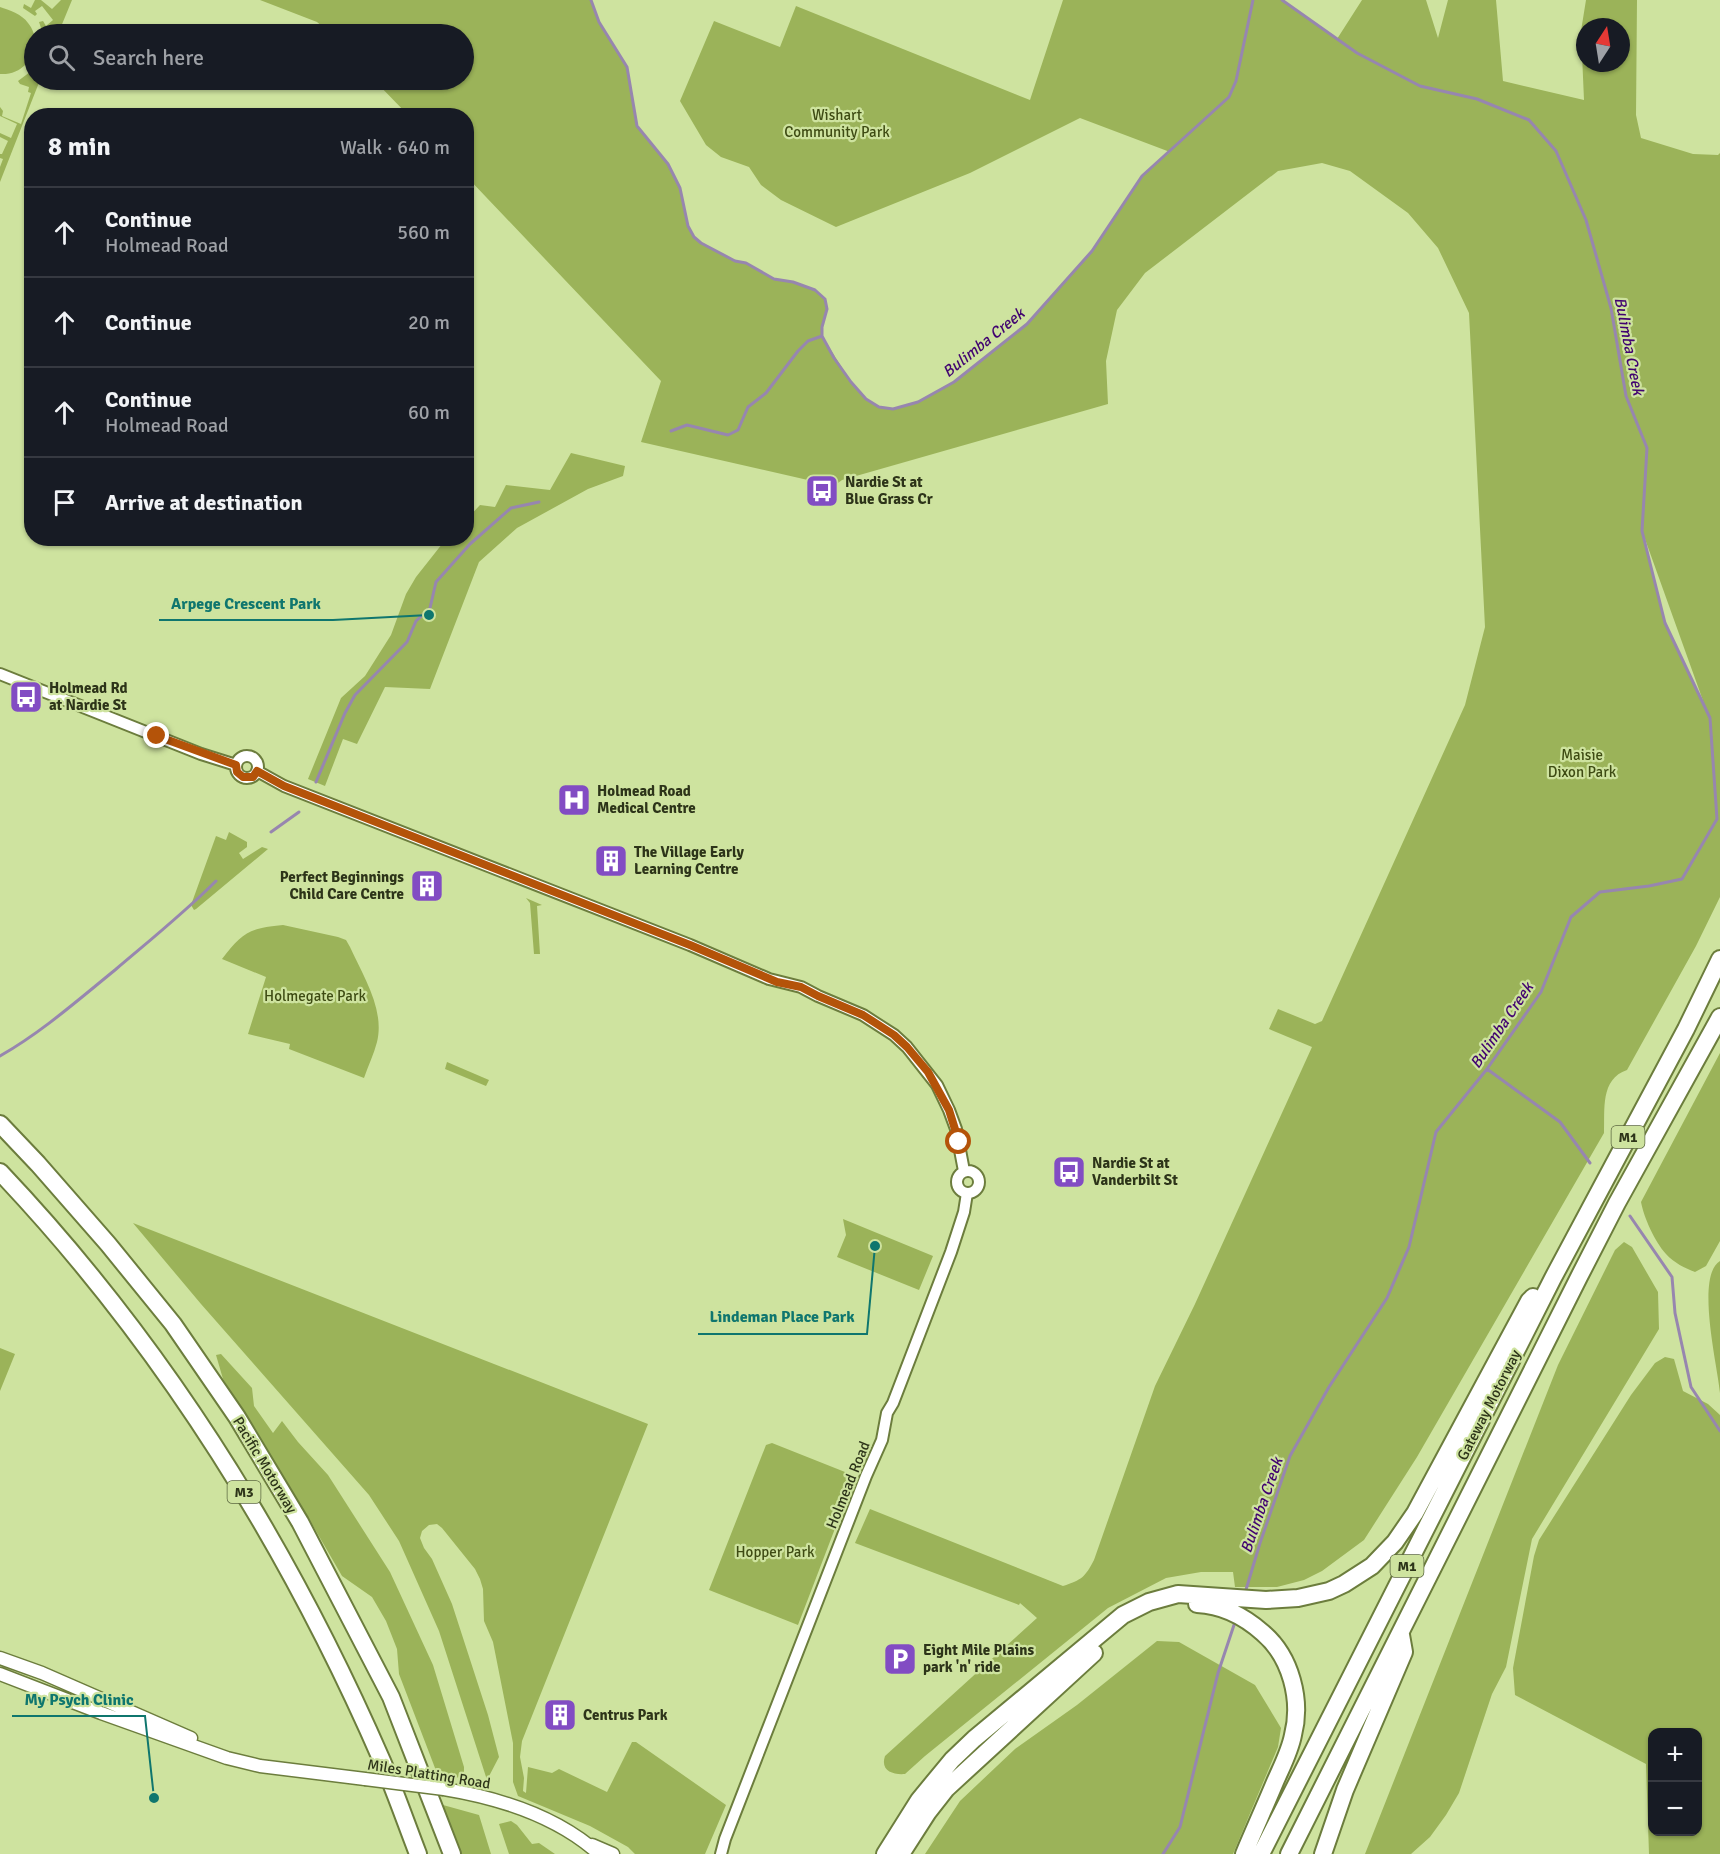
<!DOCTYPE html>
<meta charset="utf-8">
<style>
:root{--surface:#171b24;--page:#20242c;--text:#f1f3f6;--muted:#9ea1a6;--line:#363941}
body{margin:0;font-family:Signika,sans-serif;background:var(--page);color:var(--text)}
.controls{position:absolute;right:18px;bottom:18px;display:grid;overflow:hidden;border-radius:12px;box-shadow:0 2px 4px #0004}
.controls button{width:54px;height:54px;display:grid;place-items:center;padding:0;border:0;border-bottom:2px solid var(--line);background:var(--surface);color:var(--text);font:30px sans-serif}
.compass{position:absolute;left:1576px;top:18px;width:54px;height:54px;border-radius:50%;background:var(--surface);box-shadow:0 2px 4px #0004;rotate:12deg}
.stop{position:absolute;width:18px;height:18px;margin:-14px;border:4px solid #b45309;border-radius:50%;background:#fff}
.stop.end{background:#b45309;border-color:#fff;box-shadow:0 2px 6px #0008}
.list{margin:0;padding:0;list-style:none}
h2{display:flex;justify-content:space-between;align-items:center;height:78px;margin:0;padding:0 24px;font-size:26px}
h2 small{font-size:20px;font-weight:400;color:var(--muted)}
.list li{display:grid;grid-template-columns:39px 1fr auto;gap:18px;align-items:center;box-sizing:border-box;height:90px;padding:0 24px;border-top:2px solid var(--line)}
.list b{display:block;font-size:22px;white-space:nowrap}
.list p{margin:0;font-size:20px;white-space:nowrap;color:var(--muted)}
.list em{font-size:20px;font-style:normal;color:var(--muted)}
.icon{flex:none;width:33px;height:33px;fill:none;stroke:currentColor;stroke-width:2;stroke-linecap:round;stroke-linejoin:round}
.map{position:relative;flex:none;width:1720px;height:1854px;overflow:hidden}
.search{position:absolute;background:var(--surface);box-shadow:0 2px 4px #0004;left:24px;top:24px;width:450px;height:66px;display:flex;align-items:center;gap:15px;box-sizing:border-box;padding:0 21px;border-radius:33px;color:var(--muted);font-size:22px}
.panel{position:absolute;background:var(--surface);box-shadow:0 2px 4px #0004;left:24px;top:108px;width:450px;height:438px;border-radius:24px}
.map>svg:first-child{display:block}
.green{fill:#9bb359;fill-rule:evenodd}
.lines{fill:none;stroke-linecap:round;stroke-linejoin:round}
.stream{stroke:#9786af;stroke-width:3}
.tertiary-casing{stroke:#6c7d3d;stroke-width:14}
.secondary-casing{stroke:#6c7d3d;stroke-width:15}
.motorway-casing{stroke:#6c7d3d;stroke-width:20}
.tertiary{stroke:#fff;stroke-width:10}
.secondary{stroke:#fff;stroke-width:12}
.motorway{stroke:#fff;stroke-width:16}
.secondary-bridge-casing{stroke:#6c7d3d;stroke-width:15;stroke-linecap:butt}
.secondary-bridge{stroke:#fff;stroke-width:12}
.route{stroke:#b45309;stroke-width:8}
.labels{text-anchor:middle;stroke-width:4.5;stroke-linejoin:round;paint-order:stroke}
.shield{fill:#cee39f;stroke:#5d6841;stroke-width:1.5}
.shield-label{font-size:14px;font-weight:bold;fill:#2d3419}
.park-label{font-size:15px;fill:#3e4b13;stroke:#cee39f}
.poi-label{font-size:15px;font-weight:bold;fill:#2d3419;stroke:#cee39f;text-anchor:start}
.street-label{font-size:15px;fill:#2d3419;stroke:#cee39f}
.water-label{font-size:16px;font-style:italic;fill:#410370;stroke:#cee39f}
.leader{fill:none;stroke:#0f766e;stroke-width:2}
.callout-dot{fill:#0f766e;stroke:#cee39f;stroke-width:2}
.callout-label{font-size:16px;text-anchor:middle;font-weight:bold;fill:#0f766e;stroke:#cee39f;stroke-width:4.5;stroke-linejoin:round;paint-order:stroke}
</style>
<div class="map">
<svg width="1720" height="1854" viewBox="0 0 1720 1854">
<rect width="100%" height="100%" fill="#cee39f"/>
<!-- green -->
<path class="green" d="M35,0H41L52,9L61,0H72L58,34H43L39,22L43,21L46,26L53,20L42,6L35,11L37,14L35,16L23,8L24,4L31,8Z
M260,0H591L599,22L627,67L637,126L668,164L680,188L688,226L694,237L701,243L735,261L746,263L774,279L793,282L815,290L825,299L827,309L822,327V336L851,382L866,399L879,407L893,409L918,402L954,382L1027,324L1092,251L1142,176L1170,152L1080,118L970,173L836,227L781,200L761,185L749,167L721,157L706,145L680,101L714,21L780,47L796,6L1030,100L1063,0H1282L1337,39L1362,0H1426L1438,38L1448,0H1496L1503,81L1584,100L1581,31L1586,0H1637L1636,115L1641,138L1693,154L1718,155L1720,153V897L1696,946L1627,1070C1600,1079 1605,1110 1604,1133L1417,1457L1364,1540L1322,1571L1304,1580L1277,1587H1235L1233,1572H1201L1166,1578L1108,1608L925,1756L905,1774C893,1775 880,1771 885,1756L1037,1618L1020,1603L1019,1605L855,1543L870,1509L1063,1586C1082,1580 1085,1577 1094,1560L1155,1386L1195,1304L1312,1047L1269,1029L1278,1009L1315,1024L1322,1021L1465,705L1485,627L1469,313L1438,248L1408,213L1350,171L1322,163L1278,171L1145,273L1117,310L1106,361L1108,404L842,480L834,486L641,442L661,381L467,177L466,116L408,115L374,80H464V34H331L317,22ZM1585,27H1621V63H1585ZM1644,539H1645L1706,709L1665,623Z
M0,7C9,10 22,14 28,23C46,45 27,76 0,74Z
M34,69V80H40L0,182V167L3,159L0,158V154H2L8,141L0,137V133L11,138L17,124L0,116V107L3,111L2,116L21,124L31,93L28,92L29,87L20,84L18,81Z
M571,453L625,466L623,476L588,489L517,528L479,562L430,689L385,687L357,744L343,739L325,786L308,779L341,698L365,676L391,635L406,594L416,577L446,539L466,538L467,519L480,505L495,507L506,485L550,490Z
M229,832L247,842V847L239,853L243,859L262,847L268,849L196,909L194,910L191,905L216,836L226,840Z
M526,898L542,905L537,906L540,954H534L530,903Z
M283,925L338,937L346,940L350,947C363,976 385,1009 377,1042C374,1054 368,1066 364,1078L289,1049L290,1044L248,1034L266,977L222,959C242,933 249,928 283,925Z
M1720,1053V1241L1706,1266L1695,1272C1685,1268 1674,1263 1666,1254C1655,1242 1644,1218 1641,1202Z
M447,1062L489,1080L486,1086L445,1069Z
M843,1219L933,1256L919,1290L837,1257L846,1235Z
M133,1223L648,1424L522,1741L520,1757L524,1778L523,1791L526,1793L528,1767L552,1773L559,1769L607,1792L632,1742H636L726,1805L705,1854H635L628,1847L590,1826L518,1796L513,1782V1743L493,1642L484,1621L483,1589L480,1579L475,1569L442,1528L437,1524L429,1525L422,1531L420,1538L424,1548L432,1559L452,1604L488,1715L499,1757L487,1780L439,1631L399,1541L369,1495L201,1304Z
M1624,1242L1632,1247L1658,1292L1659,1329L1532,1539L1506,1667L1492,1694L1459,1793L1446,1815L1430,1837L1411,1854H1365L1558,1365L1615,1250Z
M1720,1261V1393C1718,1367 1695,1276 1720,1261Z
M0,1348L15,1354L0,1391Z
M221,1354L252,1388L254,1406L273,1433L282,1421L298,1442L328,1475L390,1572L433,1665L464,1767V1778L441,1776L435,1768L399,1674L397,1649L386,1621L372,1597L342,1576L305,1512L223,1379L216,1355Z
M1665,1357L1674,1359L1683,1391L1708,1404L1720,1415V1854H1649L1646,1764L1515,1695L1513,1668L1534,1556L1539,1540L1631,1395L1655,1363ZM1652,1732H1698V1832H1652Z
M772,1443L845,1472L854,1479L798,1625L709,1590L766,1445Z
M1157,1641L1179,1642L1255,1685L1281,1728L1278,1747L1233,1854H925L960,1801L1015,1749L1077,1705Z
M443,1805L479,1815L491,1854H460Z
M511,1821L517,1825L532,1844L539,1843L555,1854H509L499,1824Z"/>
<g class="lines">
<!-- stream -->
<path class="stream" d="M591,0L599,22L627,67L637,126L668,164L680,188L688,226L694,237L701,243L735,261L746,263L774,279L793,282L815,290L825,299L827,309L822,327V336L834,358L851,382L866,399L879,407L893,409L918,402L954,382L1027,324L1092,251L1142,176L1229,97L1236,81L1253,0
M671,431L687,425L728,435L738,430L748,407L766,393L798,351L808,341L822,336
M316,782L345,713L355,695L407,642L416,621L430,608L436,582L470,544L511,508L539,502
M271,832L299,812
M0,1056C42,1032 78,1000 115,970C149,941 184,913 216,881
M1487,1069L1560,1122L1590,1163
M1630,1216L1672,1277L1675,1313L1691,1387L1720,1431
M1245,1593L1260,1543L1290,1456L1329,1387L1387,1298L1409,1247L1436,1132L1487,1069L1541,992L1571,917L1600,892L1649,886L1682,879L1717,819L1710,718L1665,623L1642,531L1647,448L1626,396L1611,308L1586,220L1556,151L1529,120L1477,99L1420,86L1357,53L1282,0
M1163,1854L1180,1827L1218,1673L1236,1619"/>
<defs>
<path id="tertiary" d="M0,674L201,754L236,765
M236 767a11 11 0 1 1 22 0a11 11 0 1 1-22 0Z
M257,771L284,786L690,945L769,979L801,987L818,996L863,1015L894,1035L907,1047L937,1085L949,1110L956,1129L964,1171
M957 1182a11 11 0 1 1 22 0a11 11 0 1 1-22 0Z
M721,1854L725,1839L866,1476L882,1440L887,1413L893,1403L951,1252L964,1212L967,1193"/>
<path id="secondary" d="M0,1658L42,1673L191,1738
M0,1674L101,1713L227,1758L260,1766L365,1779
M444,1789C499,1798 557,1816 599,1854
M592,1845L613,1854"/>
<path id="motorway" d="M0,1124L38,1164L108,1244L173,1324L237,1417L300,1522L391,1697L452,1854
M0,1172C162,1343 288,1545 382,1761C395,1791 406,1823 418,1854
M1197,1604C1222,1605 1245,1617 1263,1633C1291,1657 1302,1700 1293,1735C1290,1751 1282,1766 1275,1782C1265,1806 1254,1830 1244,1854
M885,1854L919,1800L952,1760L974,1739L1123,1615L1149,1602L1178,1594L1266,1600L1298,1598L1329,1591L1344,1584L1372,1566L1395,1542L1415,1513L1529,1301L1533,1297
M901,1854L928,1812L946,1789L1094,1653
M1261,1854L1553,1278L1686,1029L1720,959
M1289,1854L1579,1277L1617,1203L1720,1017
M1323,1854L1345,1790L1404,1652L1401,1635"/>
</defs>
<!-- tertiary casing -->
<use href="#tertiary" class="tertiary-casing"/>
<!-- secondary casing -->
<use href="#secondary" class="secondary-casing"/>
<!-- motorway casing -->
<use href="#motorway" class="motorway-casing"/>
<!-- tertiary -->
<use href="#tertiary" class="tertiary"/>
<!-- secondary -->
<use href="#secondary" class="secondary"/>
<!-- motorway -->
<use href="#motorway" class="motorway"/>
<defs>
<path id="secondary-bridge" d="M365,1779L444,1789"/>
</defs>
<!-- secondary-bridge casing -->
<use href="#secondary-bridge" class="secondary-bridge-casing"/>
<!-- secondary-bridge -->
<use href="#secondary-bridge" class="secondary-bridge"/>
</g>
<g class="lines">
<!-- route -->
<path class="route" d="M157,736L236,765L237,772L243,777H253L257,771L284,786L690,945L777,982L801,987L818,996L863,1015L894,1035L907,1047L928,1072L949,1110L959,1142"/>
</g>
<!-- icons -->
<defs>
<symbol id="bus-square" viewBox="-11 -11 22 22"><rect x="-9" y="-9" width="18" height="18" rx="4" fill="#824cc3" stroke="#cee39f"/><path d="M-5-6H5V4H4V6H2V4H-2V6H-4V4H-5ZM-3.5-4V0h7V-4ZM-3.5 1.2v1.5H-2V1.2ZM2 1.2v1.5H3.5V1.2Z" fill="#fff"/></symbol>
<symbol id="hospital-square" viewBox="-11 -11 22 22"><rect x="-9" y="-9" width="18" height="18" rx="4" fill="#824cc3" stroke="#cee39f"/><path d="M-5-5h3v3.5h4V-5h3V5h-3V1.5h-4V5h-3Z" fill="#fff"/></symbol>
<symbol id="building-square" viewBox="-11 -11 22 22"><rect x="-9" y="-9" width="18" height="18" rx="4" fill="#824cc3" stroke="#cee39f"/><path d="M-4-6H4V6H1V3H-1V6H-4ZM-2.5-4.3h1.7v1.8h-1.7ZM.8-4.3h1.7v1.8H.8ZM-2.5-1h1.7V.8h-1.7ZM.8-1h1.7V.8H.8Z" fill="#fff"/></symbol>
<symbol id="parking-square" viewBox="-11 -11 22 22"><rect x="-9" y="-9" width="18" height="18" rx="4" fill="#824cc3" stroke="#cee39f"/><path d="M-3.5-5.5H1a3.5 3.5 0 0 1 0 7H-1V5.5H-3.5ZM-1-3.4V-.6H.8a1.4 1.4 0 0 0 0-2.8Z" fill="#fff"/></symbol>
</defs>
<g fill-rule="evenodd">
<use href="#bus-square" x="803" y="472" width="38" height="38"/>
<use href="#bus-square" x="7" y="678" width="38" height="38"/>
<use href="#hospital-square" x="555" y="781" width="38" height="38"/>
<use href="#building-square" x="592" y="842" width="38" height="38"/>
<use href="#building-square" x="408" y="867" width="38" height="38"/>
<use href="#bus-square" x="1050" y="1153" width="38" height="38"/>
<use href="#parking-square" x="881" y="1640" width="38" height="38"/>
<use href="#building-square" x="541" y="1696" width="38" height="38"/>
</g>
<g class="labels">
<!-- shield labels -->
<g class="shield">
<rect x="1611.5" y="1126" width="33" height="22" rx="4.5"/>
<rect x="227.5" y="1481" width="33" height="22" rx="4.5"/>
<rect x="1390.5" y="1555" width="33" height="22" rx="4.5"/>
</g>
<g class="shield-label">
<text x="1628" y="1142">M1</text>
<text x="244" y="1497">M3</text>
<text x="1407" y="1571">M1</text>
</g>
<!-- park labels -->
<g class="park-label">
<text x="837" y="120">Wishart<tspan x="837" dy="17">Community Park</tspan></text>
<text x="1582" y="760">Maisie<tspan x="1582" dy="17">Dixon Park</tspan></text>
<text x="315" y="1001">Holmegate Park</text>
<text x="775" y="1557">Hopper Park</text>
</g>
<!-- poi labels -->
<g class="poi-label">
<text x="845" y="487">Nardie St at<tspan x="845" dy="17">Blue Grass Cr</tspan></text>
<text x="49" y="693">Holmead Rd<tspan x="49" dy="17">at Nardie St</tspan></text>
<text x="597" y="796">Holmead Road<tspan x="597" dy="17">Medical Centre</tspan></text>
<text x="634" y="857">The Village Early<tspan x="634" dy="17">Learning Centre</tspan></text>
<text x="404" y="882" text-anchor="end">Perfect Beginnings<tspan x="404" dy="17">Child Care Centre</tspan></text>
<text x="1092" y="1168">Nardie St at<tspan x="1092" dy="17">Vanderbilt St</tspan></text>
<text x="923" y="1655">Eight Mile Plains<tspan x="923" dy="17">park 'n' ride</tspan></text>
<text x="583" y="1720">Centrus Park</text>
</g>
<!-- street labels -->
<g class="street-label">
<text transform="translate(1489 1405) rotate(-63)" y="5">Gateway Motorway</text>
<text transform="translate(265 1465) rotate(59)" y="5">Pacific Motorway</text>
<text transform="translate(848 1485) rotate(-68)" y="5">Holmead Road</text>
<text transform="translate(429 1774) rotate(9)" y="5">Miles Platting Road</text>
</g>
<!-- water labels -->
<g class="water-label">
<text transform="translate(983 342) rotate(-39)" y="6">Bulimba Creek</text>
<text transform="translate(1630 346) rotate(79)" y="6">Bulimba Creek</text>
<text transform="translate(1501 1025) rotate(-56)" y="6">Bulimba Creek</text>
<text transform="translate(1261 1505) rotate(-71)" y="6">Bulimba Creek</text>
</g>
</g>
<!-- callouts -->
<path class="leader" d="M429 615L333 620H159M875 1246L867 1334H698M154 1798L145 1716H12"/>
<g class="callout-dot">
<circle cx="429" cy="615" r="6"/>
<circle cx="875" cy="1246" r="6"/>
<circle cx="154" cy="1798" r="6"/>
</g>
<g class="callout-label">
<text x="246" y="609">Arpege Crescent Park</text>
<text x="782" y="1322">Lindeman Place Park</text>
<text x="79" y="1705">My Psych Clinic</text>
</g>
</svg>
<div class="controls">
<button>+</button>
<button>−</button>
</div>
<svg class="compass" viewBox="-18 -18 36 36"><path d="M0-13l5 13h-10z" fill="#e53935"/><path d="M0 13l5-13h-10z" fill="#9ea1a6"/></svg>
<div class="stop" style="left:959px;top:1142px"></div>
<div class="stop end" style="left:157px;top:736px"></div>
<div class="search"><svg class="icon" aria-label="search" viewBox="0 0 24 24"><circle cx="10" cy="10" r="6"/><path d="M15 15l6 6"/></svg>Search here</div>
<section class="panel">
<h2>8 min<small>Walk · 640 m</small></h2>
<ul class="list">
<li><svg class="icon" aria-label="ahead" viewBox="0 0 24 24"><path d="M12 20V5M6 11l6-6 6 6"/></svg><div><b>Continue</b><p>Holmead Road</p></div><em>560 m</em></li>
<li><svg class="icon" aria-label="ahead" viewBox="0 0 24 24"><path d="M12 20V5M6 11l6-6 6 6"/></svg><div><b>Continue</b></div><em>20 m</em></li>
<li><svg class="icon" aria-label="ahead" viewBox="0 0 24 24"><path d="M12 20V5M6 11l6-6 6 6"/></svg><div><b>Continue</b><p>Holmead Road</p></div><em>60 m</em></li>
<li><svg class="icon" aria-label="arrive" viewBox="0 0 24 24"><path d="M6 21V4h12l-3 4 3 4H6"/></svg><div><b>Arrive at destination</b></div></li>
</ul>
</section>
</div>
